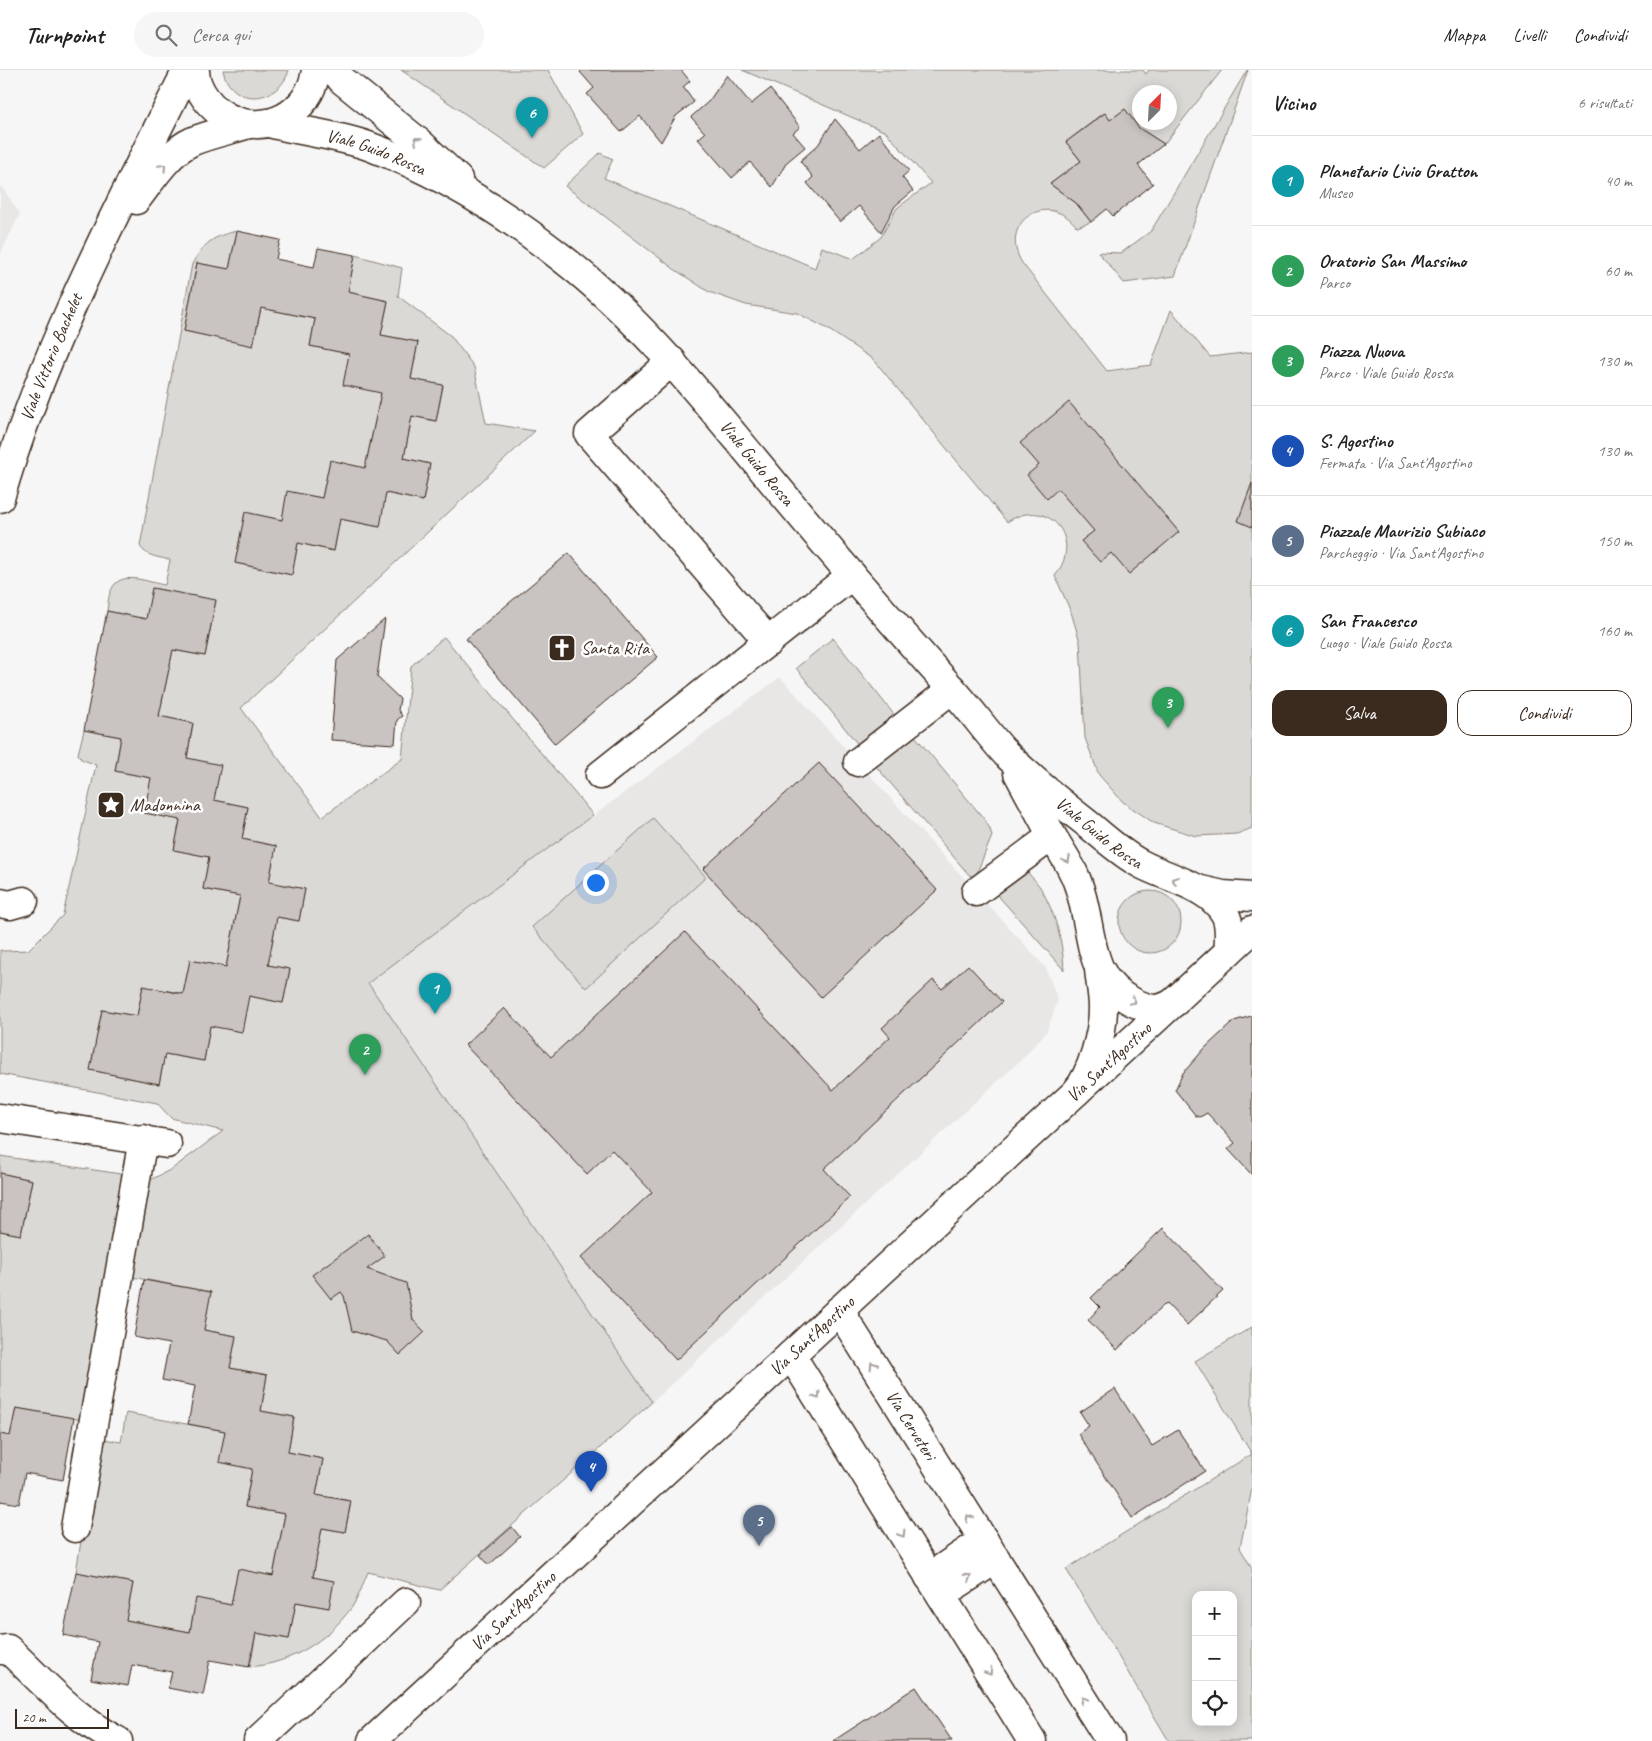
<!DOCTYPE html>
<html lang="it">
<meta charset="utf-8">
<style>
:root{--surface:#fff;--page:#f6f6f6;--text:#222;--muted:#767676;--line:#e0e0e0;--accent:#3b2a1e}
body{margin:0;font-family:Caveat,sans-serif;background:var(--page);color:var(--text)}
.controls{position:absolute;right:15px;bottom:15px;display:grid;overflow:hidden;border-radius:10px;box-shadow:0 2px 12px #0003}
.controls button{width:45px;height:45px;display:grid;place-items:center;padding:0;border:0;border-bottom:1px solid var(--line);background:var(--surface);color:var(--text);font:25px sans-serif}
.compass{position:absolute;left:1132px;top:15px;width:45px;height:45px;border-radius:50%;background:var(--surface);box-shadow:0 2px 12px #0003;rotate:24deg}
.scale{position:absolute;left:15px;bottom:12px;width:94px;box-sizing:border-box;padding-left:5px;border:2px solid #3b2a1e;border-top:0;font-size:14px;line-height:18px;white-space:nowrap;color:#3b2a1e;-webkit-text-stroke:4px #fff;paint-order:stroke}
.you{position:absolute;left:595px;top:812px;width:18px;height:18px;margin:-12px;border:4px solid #fff;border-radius:50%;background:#1a73e8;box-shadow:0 0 0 8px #1a73e833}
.badge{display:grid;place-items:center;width:32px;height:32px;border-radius:50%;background:var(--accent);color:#fff;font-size:16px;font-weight:700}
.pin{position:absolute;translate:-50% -41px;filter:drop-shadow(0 1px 2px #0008)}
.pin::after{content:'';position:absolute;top:26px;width:18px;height:15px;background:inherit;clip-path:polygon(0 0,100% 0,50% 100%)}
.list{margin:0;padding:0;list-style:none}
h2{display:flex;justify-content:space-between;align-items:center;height:65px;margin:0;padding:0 20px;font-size:21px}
h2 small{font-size:16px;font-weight:400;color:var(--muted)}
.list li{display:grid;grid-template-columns:32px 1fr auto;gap:15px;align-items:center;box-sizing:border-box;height:90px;padding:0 20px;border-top:1px solid var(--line)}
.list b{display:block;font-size:19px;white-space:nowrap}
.list p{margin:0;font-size:16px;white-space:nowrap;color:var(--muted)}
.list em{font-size:16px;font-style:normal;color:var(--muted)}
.actions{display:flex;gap:10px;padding:15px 20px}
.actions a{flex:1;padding:11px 0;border:1px solid var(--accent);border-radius:15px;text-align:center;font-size:18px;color:var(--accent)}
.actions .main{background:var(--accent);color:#fff}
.icon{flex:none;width:28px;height:28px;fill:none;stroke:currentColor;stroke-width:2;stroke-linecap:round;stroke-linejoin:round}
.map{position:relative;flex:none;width:1252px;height:1671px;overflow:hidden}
header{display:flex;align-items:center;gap:30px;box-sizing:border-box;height:70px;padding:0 25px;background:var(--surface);border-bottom:1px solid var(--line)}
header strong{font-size:24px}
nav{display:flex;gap:28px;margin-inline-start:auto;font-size:18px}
.search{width:350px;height:45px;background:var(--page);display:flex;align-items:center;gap:12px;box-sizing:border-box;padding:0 18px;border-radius:28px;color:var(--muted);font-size:19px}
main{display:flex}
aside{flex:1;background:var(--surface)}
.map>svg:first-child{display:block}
.built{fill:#e9e7e6}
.green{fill:#dbd9d6;stroke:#8b827a;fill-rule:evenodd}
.building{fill:#c9c3c1;stroke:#3b2a1e}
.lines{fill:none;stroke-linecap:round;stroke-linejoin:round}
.minor-casing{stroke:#3b2a1e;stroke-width:31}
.major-casing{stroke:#3b2a1e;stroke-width:31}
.minor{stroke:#fff;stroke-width:28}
.major{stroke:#fff;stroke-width:28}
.oneway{stroke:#a79f9a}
.labels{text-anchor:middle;stroke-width:5;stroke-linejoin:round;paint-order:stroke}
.street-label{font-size:18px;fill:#3b2a1e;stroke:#fff}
.poi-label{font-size:18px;fill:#3b2a1e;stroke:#fff;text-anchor:start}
</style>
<header>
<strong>Turnpoint</strong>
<div class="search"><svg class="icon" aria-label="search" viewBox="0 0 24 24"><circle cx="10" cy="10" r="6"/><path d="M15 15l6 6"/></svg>Cerca qui</div>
<nav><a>Mappa</a><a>Livelli</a><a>Condividi</a></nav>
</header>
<main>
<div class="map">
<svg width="1252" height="1671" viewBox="0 0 1252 1671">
<rect width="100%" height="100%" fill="#f7f6f6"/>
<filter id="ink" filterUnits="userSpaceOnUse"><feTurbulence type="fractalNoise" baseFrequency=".02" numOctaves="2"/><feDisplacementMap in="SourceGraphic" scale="10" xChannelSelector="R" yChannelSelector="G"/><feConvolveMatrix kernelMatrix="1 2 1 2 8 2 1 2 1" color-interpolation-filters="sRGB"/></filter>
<g filter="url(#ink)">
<!-- built -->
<path class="built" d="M0,114L20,144L0,185Z
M780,607L1046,898L1058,931L1047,961L1025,986L652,1332L368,913Z"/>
<!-- green -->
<path class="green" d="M223,0H289C279,35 230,37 223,0Z
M401,0H548L583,64L544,98Z
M742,0H1143L1146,4L1149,0H1222L1164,74L1139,58L1110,50L1104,43L1066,72L1081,91L1050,114L1076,133L1091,152L1077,157C1048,119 997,152 1022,193L1107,301L1151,295L1171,240L1210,287L1252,282V758L1237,764L1196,766L1154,753L1123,732L1099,705L1085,668L1080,572L1071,542L1055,506C1085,468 1047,425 1007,452L874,290L826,258L797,243L746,235L709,222L674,199L565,116L600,83L613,89L604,108L815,198L822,177L853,189L881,167L897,138L931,113L886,62ZM1140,22H1170V52H1140Z
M1247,0H1248L1175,206L1124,213L1098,182L1121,183L1151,161Z
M237,161L229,199L197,193L184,261L253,275L261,238L315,249L310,276L349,284L381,323L365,398L330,391L322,428L288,422L282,450L245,443L235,493L292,505L298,473L334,481L340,449L379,457L386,423L423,431L430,394L404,388L412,346L436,351L443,316L411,309L418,272L381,265L388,231L348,222L355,185L402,198L398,226L451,266L474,297L486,353L535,361L241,638L322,747L402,689L411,596L444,567L593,745L368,913L652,1332L439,1520L368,1502C363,1513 359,1527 352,1537C327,1571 292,1593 250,1597L256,1563L289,1569L296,1532L329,1538L313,1507L322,1458L345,1462L351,1432L316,1425L323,1389L288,1382L294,1347L261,1341L267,1305L230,1298L236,1266L204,1260L210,1222L132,1207L150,1110L172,1099L223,1061L171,1048L157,1033L0,1004V880L4,881L28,880L63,845L96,695L81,689L78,684L84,660L121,667L115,701L151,708L180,750L174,780L209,787L203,819L240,826L226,897L190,890L183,924L143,916L137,946L102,940L91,1000L159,1014L165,984L204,991L210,956L249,926L283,933L290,900L268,895L277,847L299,851L305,819L269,812L276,776L242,769L248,737L214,730L187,688L193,653L159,646L173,580L205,586L216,531L153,518L146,549L107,541C108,534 108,527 111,521C119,498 149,513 165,515L170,490C159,487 146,487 140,476L192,194C204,173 213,166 237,161Z
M833,568L896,647L860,677L796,598Z
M912,665L915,666L985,750L990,759L992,766L976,805L970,806L874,694Z
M653,748L706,807L586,918L532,857Z
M1022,796C1028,803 1035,810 1040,817C1055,842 1063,871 1064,900L993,820Z
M1119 852a31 31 0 1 1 62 0a31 31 0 1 1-62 0Z
M0,1086L128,1105L83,1350L16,1338L10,1366L0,1364V1161L21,1165L32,1110L0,1103Z
M1252,1257V1384L1195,1291Z
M126,1343L225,1361L220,1392L252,1399L245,1437L285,1444L273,1506L238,1500L231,1535L196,1529L190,1562L126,1550L133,1513L76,1502L98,1368L121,1372Z
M1252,1384V1418L1240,1478L1252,1498V1671H1169L1066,1499ZM1196,1525H1233V1652H1196Z"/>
<!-- building -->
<path class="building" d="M582,0H681L690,11L683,17L694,32L676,46L661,72L640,46L621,62L587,24L594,18L580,2Z
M727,5L751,34L770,19L800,57L793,63L805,77L787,92L772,117L750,92L732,108L698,69L705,63L691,47L709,31Z
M1125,39L1139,58L1164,74L1138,95L1153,114L1113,146L1107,139L1091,152L1076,133L1050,114L1081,91L1066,72L1105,43L1110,50Z
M835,49L860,79L879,63L909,101L902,107L913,121L895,136L881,162L859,136L840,152L807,113L813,107L800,91L818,75Z
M237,161L280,170L276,189L314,197L318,178L355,185L348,222L388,231L381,265L418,272L411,309L443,315L436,351L412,346L404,388L430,394L423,431L386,423L380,457L340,449L334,481L298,473L292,505L235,493L245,442L282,450L287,421L322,428L330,390L365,398L381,323L343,315L349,284L310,276L315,249L261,238L253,276L184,261L197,193L229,199Z
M1069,332L1179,462L1129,504L1111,483L1100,492L1081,471L1094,461L1058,419L1047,429L1027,405L1039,395L1020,373Z
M1252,413V457L1238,451Z
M569,483L658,587L555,674L466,569Z
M152,518L216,530L205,586L173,580L159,646L193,653L187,688L221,695L214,730L248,737L242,769L276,776L269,812L305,819L299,851L277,847L268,895L290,899L283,933L249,926L242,962L210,956L204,991L165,984L159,1014L90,1000L102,940L137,946L143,916L183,924L190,890L226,897L240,826L203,819L209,787L174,780L180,750L144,743L151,708L115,701L121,667L84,660L107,541L146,549Z
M385,549L377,607L400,629L398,640L402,646L397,650L395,674L331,670L337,590Z
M819,693L937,820L821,927L703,799Z
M685,862L833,1020L890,967L882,958L933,910L942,919L968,895L1002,932L824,1099L850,1127L676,1290L581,1188L652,1122L612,1080L587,1104L465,975L504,938L551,987Z
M1251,946H1252V1105L1228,1079L1235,1073L1207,1043L1200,1047L1196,1046L1175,1020L1183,1003L1205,978L1234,951Z
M0,1103L32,1110L21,1165L0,1161Z
M1163,1158L1223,1221L1187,1255L1166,1233L1117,1280L1088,1250L1100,1237L1091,1228Z
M368,1164L385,1186L367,1199L406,1213L413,1250L425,1262L400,1285L387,1271L352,1261L344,1226L341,1222L331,1229L312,1205Z
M144,1210L211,1222L204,1260L236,1266L230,1298L267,1305L261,1341L294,1347L288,1382L323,1389L316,1425L351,1431L345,1462L322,1458L313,1507L334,1511L329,1538L296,1532L289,1569L256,1563L249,1597L210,1590L203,1625L168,1618L172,1602L132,1595L128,1616L91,1609L98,1572L63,1565L76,1502L133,1513L126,1550L190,1562L196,1528L231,1535L238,1499L273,1506L285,1444L245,1437L252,1399L219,1392L225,1361L188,1354L195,1316L162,1310L169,1274L134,1267Z
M1115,1319L1152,1376L1178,1360L1205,1401L1132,1448L1078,1364L1089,1356L1080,1342Z
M16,1338L74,1348L63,1410L25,1403L19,1434L0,1431V1364L10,1366Z
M512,1457L520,1467L489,1495L480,1485Z
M916,1617L952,1671H833Z"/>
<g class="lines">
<defs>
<g id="minor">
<path d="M195,0C195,10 200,21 206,29C231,62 280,63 305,29C311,20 315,10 316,0"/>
<path d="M334,0L342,10L421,74L458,109"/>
<path id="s1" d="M269,53C303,62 339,65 371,77C441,103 505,143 563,189C636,246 694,317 753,388C817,466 883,542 950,617C971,639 988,665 1009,687C1034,711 1062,734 1089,755C1106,769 1122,784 1141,794C1167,808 1210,816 1225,844C1231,855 1229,870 1228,882"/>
<path d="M136,130C152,110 168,82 193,71C210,64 230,60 249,54"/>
<path d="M672,291L589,364L769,572"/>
<path id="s2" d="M0,428C43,279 118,138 187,0"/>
<path d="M858,692L952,619"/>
<path d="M1018,703C1029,723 1040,744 1051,764C1060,780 1071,794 1077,811C1095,857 1083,909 1135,933C1153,941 1158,941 1175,932"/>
<path d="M600,705L852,505"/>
<path d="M1201,820L1223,825L1252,827"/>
<path d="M976,822L1052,766"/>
<path d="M0,833L10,835L24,831"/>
<path d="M1076,1022C1092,1004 1103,962 1103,938C1103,925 1100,912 1099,899"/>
<path d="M0,1048L167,1074"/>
<path id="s3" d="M839,1240L1110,1671"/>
<path d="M791,1285L1032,1671"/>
<path d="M75,1458L143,1069"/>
<path d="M929,1507L984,1470"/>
<path d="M941,1525L996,1489"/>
<path d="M0,1580L8,1579C43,1612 76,1650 118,1671"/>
<path d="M258,1671L406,1532"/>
</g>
<g id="major">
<path id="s4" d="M372,1671L1252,860"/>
</g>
</defs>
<!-- minor casing -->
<use href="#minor" class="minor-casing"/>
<!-- major casing -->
<use href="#major" class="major-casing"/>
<!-- minor -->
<use href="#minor" class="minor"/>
<!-- major -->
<use href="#major" class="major"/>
</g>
<!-- one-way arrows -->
<defs><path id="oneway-chevron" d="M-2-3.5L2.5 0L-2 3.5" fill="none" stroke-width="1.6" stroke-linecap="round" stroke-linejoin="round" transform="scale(1.25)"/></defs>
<g class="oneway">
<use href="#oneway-chevron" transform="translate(417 70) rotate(-139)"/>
<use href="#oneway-chevron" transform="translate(163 97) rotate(-47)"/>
<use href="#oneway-chevron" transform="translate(1067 790) rotate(62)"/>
<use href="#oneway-chevron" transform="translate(1175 810) rotate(-159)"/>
<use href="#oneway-chevron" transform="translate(1133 931) rotate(27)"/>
<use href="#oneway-chevron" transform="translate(873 1295) rotate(-122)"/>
<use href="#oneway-chevron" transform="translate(817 1326) rotate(58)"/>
<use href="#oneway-chevron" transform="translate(969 1448) rotate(-122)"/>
<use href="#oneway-chevron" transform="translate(902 1464) rotate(58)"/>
<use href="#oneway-chevron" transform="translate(968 1507) rotate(-33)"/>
<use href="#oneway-chevron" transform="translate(989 1602) rotate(58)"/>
<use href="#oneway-chevron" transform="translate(1084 1630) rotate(-122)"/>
</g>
</g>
<!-- icons -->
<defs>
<symbol id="church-square" viewBox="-11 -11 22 22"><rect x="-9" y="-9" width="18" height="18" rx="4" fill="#3b2a1e" stroke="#fff"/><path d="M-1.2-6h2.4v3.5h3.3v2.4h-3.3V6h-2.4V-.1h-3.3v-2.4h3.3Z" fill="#fff"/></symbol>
<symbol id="sight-square" viewBox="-11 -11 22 22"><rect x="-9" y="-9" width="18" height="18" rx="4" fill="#3b2a1e" stroke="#fff"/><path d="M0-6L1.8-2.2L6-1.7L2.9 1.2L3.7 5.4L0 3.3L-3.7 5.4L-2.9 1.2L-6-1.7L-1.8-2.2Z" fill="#fff"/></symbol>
</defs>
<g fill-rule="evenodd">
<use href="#church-square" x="546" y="562" width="32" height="32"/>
<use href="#sight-square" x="95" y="719" width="32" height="32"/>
</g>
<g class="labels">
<!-- street labels -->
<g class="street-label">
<text dy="6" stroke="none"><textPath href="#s1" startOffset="111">Viale Guido Rossa</textPath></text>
<text dy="6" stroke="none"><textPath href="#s2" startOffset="150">Viale Vittorio Bachelet</textPath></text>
<text dy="6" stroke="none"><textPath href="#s1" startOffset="610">Viale Guido Rossa</textPath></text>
<text dy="6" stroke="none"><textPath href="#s1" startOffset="1115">Viale Guido Rossa</textPath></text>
<text dy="6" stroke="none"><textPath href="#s4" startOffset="1002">Via Sant'Agostino</textPath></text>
<text dy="6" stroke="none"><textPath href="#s4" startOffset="598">Via Sant'Agostino</textPath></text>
<text dy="6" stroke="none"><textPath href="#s3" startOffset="136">Via Cerveteri</textPath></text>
<text dy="6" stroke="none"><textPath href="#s4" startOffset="192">Via Sant'Agostino</textPath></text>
</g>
<!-- poi labels -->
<g class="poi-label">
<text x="581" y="584">Santa Rita</text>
<text x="130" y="741">Madonnina</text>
</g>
</g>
</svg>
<div class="controls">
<button>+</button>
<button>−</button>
<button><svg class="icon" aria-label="locate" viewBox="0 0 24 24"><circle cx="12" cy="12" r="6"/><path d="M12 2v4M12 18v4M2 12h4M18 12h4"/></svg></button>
</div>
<svg class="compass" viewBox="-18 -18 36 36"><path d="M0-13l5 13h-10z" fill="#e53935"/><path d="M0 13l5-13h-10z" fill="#767676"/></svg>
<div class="scale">20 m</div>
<div class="you"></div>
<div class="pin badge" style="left:435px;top:944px;background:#0f9aa8">1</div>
<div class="pin badge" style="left:365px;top:1005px;background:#2e9e5b">2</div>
<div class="pin badge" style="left:1168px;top:658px;background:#2e9e5b">3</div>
<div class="pin badge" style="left:591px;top:1422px;background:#1a4fb4">4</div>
<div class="pin badge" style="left:759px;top:1476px;background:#5c6f8a">5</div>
<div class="pin badge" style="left:532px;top:68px;background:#0f9aa8">6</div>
</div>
<aside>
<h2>Vicino<small>6 risultati</small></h2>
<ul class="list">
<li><span class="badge" style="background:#0f9aa8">1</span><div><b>Planetario Livio Gratton</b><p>Museo</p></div><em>40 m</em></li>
<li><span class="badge" style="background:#2e9e5b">2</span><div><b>Oratorio San Massimo</b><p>Parco</p></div><em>60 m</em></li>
<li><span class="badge" style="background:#2e9e5b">3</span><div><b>Piazza Nuova</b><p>Parco · Viale Guido Rossa</p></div><em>130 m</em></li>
<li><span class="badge" style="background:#1a4fb4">4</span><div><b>S. Agostino</b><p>Fermata · Via Sant'Agostino</p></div><em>130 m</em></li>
<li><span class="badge" style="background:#5c6f8a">5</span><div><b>Piazzale Maurizio Subiaco</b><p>Parcheggio · Via Sant'Agostino</p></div><em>150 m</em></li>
<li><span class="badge" style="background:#0f9aa8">6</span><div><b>San Francesco</b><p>Luogo · Viale Guido Rossa</p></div><em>160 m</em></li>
</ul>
<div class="actions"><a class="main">Salva</a><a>Condividi</a></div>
</aside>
</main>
